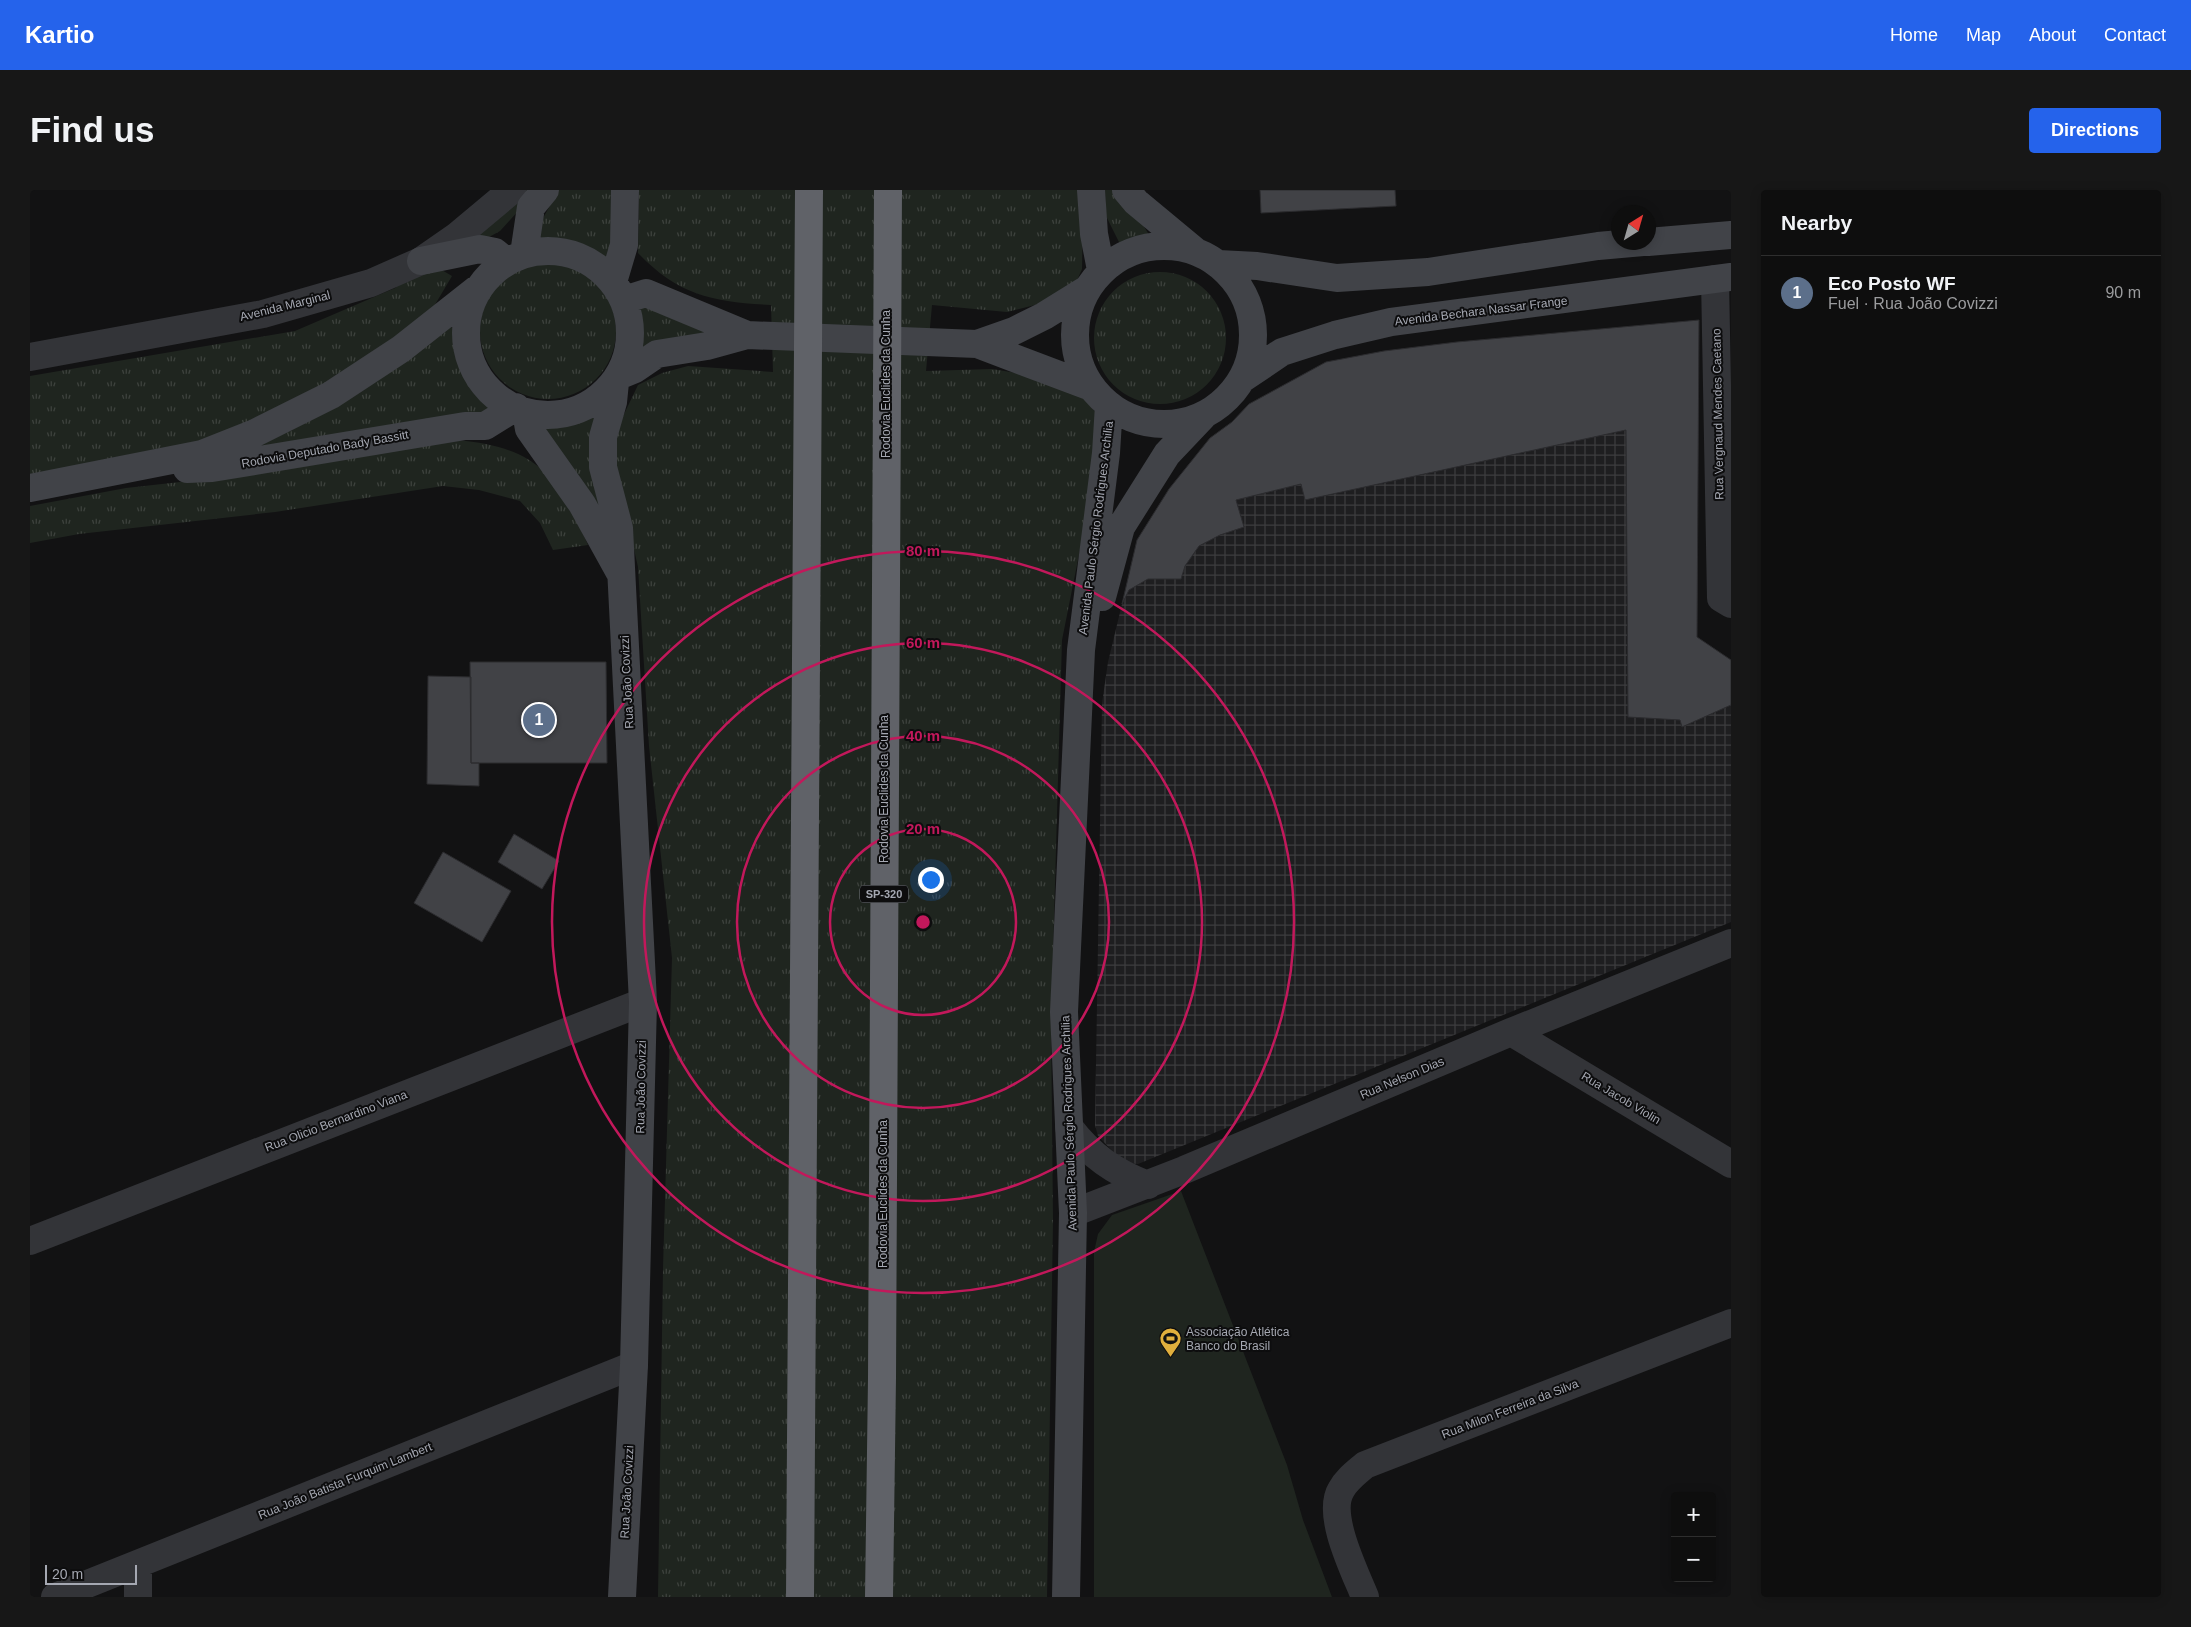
<!DOCTYPE html>
<meta charset="utf-8">
<style>
:root{--surface:#0e0e0e;--page:#171717;--text:#f1f3f6;--muted:#9b9c9e;--line:#2e2e2e;--accent:#2563eb}
body{margin:0;font-family:Helvetica,sans-serif;background:var(--page);color:var(--text)}
.controls{position:absolute;right:15px;bottom:15px;display:grid;overflow:hidden;border-radius:5px;box-shadow:0 2px 12px #0003}
.controls button{width:45px;height:45px;display:grid;place-items:center;padding:0;border:0;border-bottom:1px solid var(--line);background:var(--surface);color:var(--text);font:25px sans-serif}
.compass{position:absolute;left:1581px;top:15px;width:45px;height:45px;border-radius:50%;background:var(--surface);box-shadow:0 2px 12px #0003;rotate:37deg}
.scale{position:absolute;left:15px;bottom:12px;width:92px;box-sizing:border-box;padding-left:5px;border:2px solid #a5a8b2;border-top:0;font-size:14px;line-height:18px;white-space:nowrap;color:#a5a8b2;-webkit-text-stroke:4px #0d0d0e;paint-order:stroke}
.you{position:absolute;left:900px;top:689px;width:18px;height:18px;margin:-12px;border:4px solid #fff;border-radius:50%;background:#1a73e8;box-shadow:0 0 0 8px #1a73e833}
.badge{display:grid;place-items:center;width:32px;height:32px;border-radius:50%;background:var(--accent);color:#fff;font-size:16px;font-weight:700}
.pin{position:absolute;translate:-50% -50%;border:2px solid #fff;box-shadow:0 1px 5px #0006}
.list{margin:0;padding:0;list-style:none}
h2{display:flex;justify-content:space-between;align-items:center;height:65px;margin:0;padding:0 20px;font-size:21px}
h2 small{font-size:16px;font-weight:400;color:var(--muted)}
.list li{display:grid;grid-template-columns:32px 1fr auto;gap:15px;align-items:center;box-sizing:border-box;height:75px;padding:0 20px;border-top:1px solid var(--line)}
.list b{display:block;font-size:19px;white-space:nowrap}
.list p{margin:0;font-size:16px;white-space:nowrap;color:var(--muted)}
.list em{font-size:16px;font-style:normal;color:var(--muted)}
.map{position:relative;flex:none;width:1701px;height:1407px;overflow:hidden;border-radius:5px}
header{display:flex;align-items:center;gap:30px;box-sizing:border-box;height:70px;padding:0 25px;background:var(--accent);color:#fff}
header strong{font-size:24px}
nav{display:flex;gap:28px;margin-inline-start:auto;font-size:18px}
.intro{display:flex;align-items:center;justify-content:space-between;box-sizing:border-box;height:120px;padding:0 30px}
h1{margin:0;font-size:35px}
.button{padding:12px 22px;border-radius:5px;background:var(--accent);color:#fff;font-size:18px;font-weight:700}
main{display:flex;gap:30px;padding:0 30px}
aside{flex:1;background:var(--surface);border-radius:5px;box-shadow:0 2px 12px #0003}
.map>svg:first-child{display:block}
.industrial{fill:url(#industrial-grid)}
.grass{fill:url(#grass-tufts)}
.park{fill:#1f251f}
.building{fill:#414246;stroke:#2c2c2f}
.lines{fill:none;stroke-linecap:round;stroke-linejoin:round}
.minor{stroke:#333438;stroke-width:28}
.secondary{stroke:#414348;stroke-width:28}
.motorway{stroke:#606268;stroke-width:28}
.ring{fill:none;stroke:#c2185b;stroke-width:2.5}
.labels{text-anchor:middle;stroke-width:4;stroke-linejoin:round;paint-order:stroke}
.shield{fill:#0d0d0e;stroke:#777a81;stroke-width:1}
.shield-label{font-size:11px;font-weight:bold;fill:#a5a8b2}
.street-label{font-size:12px;fill:#a5a8b2;stroke:#0d0d0e}
.poi-label{font-size:12px;fill:#a5a8b2;stroke:#0d0d0e;text-anchor:start}
.centre{fill:#c2185b;stroke:#0d0d0e;stroke-width:2.5}
.ring-label{font-size:15px;text-anchor:middle;font-weight:bold;fill:#c2185b;stroke:#0d0d0e;stroke-width:4;stroke-linejoin:round;paint-order:stroke}
</style>
<header>
<strong>Kartio</strong>
<nav><a>Home</a><a>Map</a><a>About</a><a>Contact</a></nav>
</header>
<div class="intro"><h1>Find us</h1><a class="button">Directions</a></div>
<main>
<div class="map">
<svg width="1701" height="1407" viewBox="0 0 1701 1407">
<defs>
<pattern id="industrial-grid" width="8" height="8" patternUnits="userSpaceOnUse" patternTransform="scale(1.25)"><rect width="8" height="8" fill="#1e1e20"/><path d="M0 4h8M4 0v8" fill="none" stroke="#3c3c3e"/></pattern>
<pattern id="grass-tufts" width="24" height="20" patternUnits="userSpaceOnUse" patternTransform="scale(1.25)"><rect width="24" height="20" fill="#1f251f"/><path d="M3 7l-1-3M5 7V3M7 7l1-3M15 17l-1-3M17 17v-4M19 17l1-3" fill="none" stroke="#3d423d"/></pattern>
</defs>
<rect width="100%" height="100%" fill="#121213"/>
<!-- industrial -->
<path class="industrial" d="M1596,240L1598,527L1650,530L1652,537L1701,515V732L1108,974L1094,973L1068,946L1065,935L1072,513L1078,472L1092,414L1099,400L1118,389L1135,388L1155,376L1169,356L1190,345L1214,337L1206,310L1271,294L1276,310Z"/>
<!-- grass -->
<path class="grass" d="M493,0H507L470,41L450,52L438,48Z
M529,0H585L579,70C561,58 534,45 511,53L505,42Z
M609,0H1049L1053,18L1052,79L1043,99L1021,111L977,122L902,115L896,181L962,179L1005,186L1054,207L1069,227V264L1032,450L1021,832L1023,1031L1017,1407H628L633,1079L642,768L619,556L608,377L584,270L585,243L608,195L632,183L658,176L743,182L741,115C684,112 649,106 608,63Z
M1075,0H1084L1105,22L1121,48L1092,58L1076,26Z
M398,72L422,86L403,118L367,150L296,195L168,257L0,288V186L265,141L365,98Z
M450 141a68 68 0 1 1 136 0a68 68 0 1 1-136 0Z
M1064 148a66 66 0 1 1 132 0a66 66 0 1 1-132 0Z
M605,113L700,139L603,167Z
M421,137L427,139C426,176 440,194 467,218L465,224L196,266Z
M571,212L583,346L504,232L551,224Z
M426,250C507,257 527,284 558,355L523,360L510,333L490,311L449,300L413,296L245,322L49,344L0,353V316L96,298L177,289Z"/>
<!-- park -->
<path class="park" d="M1151,1001L1257,1275L1273,1330L1302,1407H1064V1062L1068,1044L1082,1025Z"/>
<!-- building -->
<path class="building" d="M1230,0H1365L1366,16L1231,23Z
M1669,130L1667,447L1701,470V515L1652,537L1650,530L1598,527L1596,240L1275,310L1271,294L1206,310L1214,337L1190,345L1169,356L1155,376L1151,389H1118L1099,400L1092,414L1107,350L1139,299L1180,248L1202,232L1219,214L1296,172L1354,161L1427,152Z
M440,472H576L577,573H441Z
M398,486L441,487V573H449V596L397,594Z
M484,644L529,671L512,699L468,672Z
M413,662L481,701L452,752L384,713Z"/>
<g class="lines">
<!-- minor -->
<path class="minor" d="M1685,89L1691,408L1701,414
M0,167L233,124L341,93L391,71L427,46L482,0
M1481,842L1701,974
M1039,937C1061,966 1084,982 1118,995
M1043,1023L1154,980L1481,842L1701,753
M0,1051L613,812
M108,1374V1407
M25,1407L604,1175
M1335,1407C1325,1382 1296,1325 1311,1300C1316,1290 1327,1282 1335,1275L1701,1133"/>
<!-- secondary -->
<path class="secondary" d="M1061,0L1064,44L1071,80
M1096,0L1106,12L1165,61
M1618,52L1701,45
M1045 145a89 89 0 1 1 178 0a89 89 0 1 1-178 0Z
M436 143a82 82 0 1 1 164 0a82 82 0 1 1-164 0Z
M494,64L501,17L515,0
M391,71L450,59L465,62L476,71
M1188,74L1227,76L1307,88L1398,82L1568,56L1613,52
M583,92L594,55L595,0
M594,110L616,103L717,145
M947,154L1061,197
M588,186L605,179L627,164L677,156L717,145L947,154L984,141L1014,126L1056,100
M1212,189L1252,162L1305,145L1361,132L1701,87
M585,192L583,212L573,247V277L589,338L613,812L604,1175L592,1407
M496,222L499,239L552,314L589,381
M157,279L182,278L435,236H455L486,217
M0,298L172,264L225,243L301,205L371,159L447,99
M1072,407L1091,337L1137,264L1173,226
M1036,1407L1043,1023L1034,822L1051,460L1076,263L1079,215"/>
<!-- motorway -->
<path class="motorway" d="M770,1407L779,0
M849,1407L852,1188L858,0"/>
</g>
<!-- distance rings -->
<g class="ring">
<circle cx="893" cy="732" r="93"/>
<circle cx="893" cy="732" r="186"/>
<circle cx="893" cy="732" r="279"/>
<circle cx="893" cy="732" r="371"/>
</g>
<!-- icons -->
<defs>
<symbol id="stadium-pin" viewBox="-11 -11 22 30"><path d="M0 17L-7.5 6A9.5 9.5 0 1 1 7.5 6Z" fill="#e0af3d" stroke="#0d0d0e"/><path d="M0-5a6.5 5 0 1 0 0 10a6.5 5 0 1 0 0-10ZM-3.5-1.8h7v3.6h-7Z" fill="#111"/></symbol>
</defs>
<g fill-rule="evenodd">
<use href="#stadium-pin" x="1128" y="1136" width="25" height="34"/>
</g>
<g class="labels">
<!-- shield labels -->
<rect class="shield" x="830" y="695.5" width="48" height="17" rx="4"/>
<g class="shield-label">
<text x="854" y="708">SP-320</text>
</g>
<!-- street labels -->
<g class="street-label">
<text transform="translate(255 116) rotate(-14)" y="4">Avenida Marginal</text>
<text transform="translate(1451 121) rotate(-7)" y="4">Avenida Bechara Nassar Frange</text>
<text transform="translate(856 194) rotate(-90)" y="4">Rodovia Euclides da Cunha</text>
<text transform="translate(1688 224) rotate(-91)" y="4">Rua Vergnaud Mendes Caetano</text>
<text transform="translate(295 259) rotate(-10)" y="4">Rodovia Deputado Bady Bassitt</text>
<text transform="translate(1066 338) rotate(-83)" y="4">Avenida Paulo Sérgio Rodrigues Archilia</text>
<text transform="translate(597 492) rotate(-93)" y="4">Rua João Covizzi</text>
<text transform="translate(854 599) rotate(-90)" y="4">Rodovia Euclides da Cunha</text>
<text transform="translate(1372 888) rotate(-23)" y="4">Rua Nelson Dias</text>
<text transform="translate(611 897) rotate(-89)" y="4">Rua João Covizzi</text>
<text transform="translate(1591 908) rotate(31)" y="4">Rua Jacob Violin</text>
<text transform="translate(306 931) rotate(-21)" y="4">Rua Olicio Bernardino Viana</text>
<text transform="translate(1039 933) rotate(-92)" y="4">Avenida Paulo Sérgio Rodrigues Archilia</text>
<text transform="translate(853 1004) rotate(-90)" y="4">Rodovia Euclides da Cunha</text>
<text transform="translate(1480 1219) rotate(-21)" y="4">Rua Milon Ferreira da Silva</text>
<text transform="translate(315 1291) rotate(-22)" y="4">Rua João Batista Furquim Lambert</text>
<text transform="translate(597 1302) rotate(-87)" y="4">Rua João Covizzi</text>
</g>
<!-- poi labels -->
<g class="poi-label">
<text x="1156" y="1146">Associação Atlética<tspan x="1156" dy="14">Banco do Brasil</tspan></text>
</g>
</g>
<circle cx="893" cy="732" r="8" class="centre"/>
<g class="ring-label">
<text x="893" y="366">80 m</text>
<text x="893" y="458">60 m</text>
<text x="893" y="551">40 m</text>
<text x="893" y="644">20 m</text>
</g>
</svg>
<div class="controls">
<button>+</button>
<button>−</button>
</div>
<svg class="compass" viewBox="-18 -18 36 36"><path d="M0-13l5 13h-10z" fill="#e53935"/><path d="M0 13l5-13h-10z" fill="#9b9c9e"/></svg>
<div class="scale">20 m</div>
<div class="you"></div>
<div class="pin badge" style="left:509px;top:530px;background:#5c6f8a">1</div>
</div>
<aside>
<h2>Nearby<small></small></h2>
<ul class="list">
<li><span class="badge" style="background:#5c6f8a">1</span><div><b>Eco Posto WF</b><p>Fuel · Rua João Covizzi</p></div><em>90 m</em></li>
</ul>
</aside>
</main>
